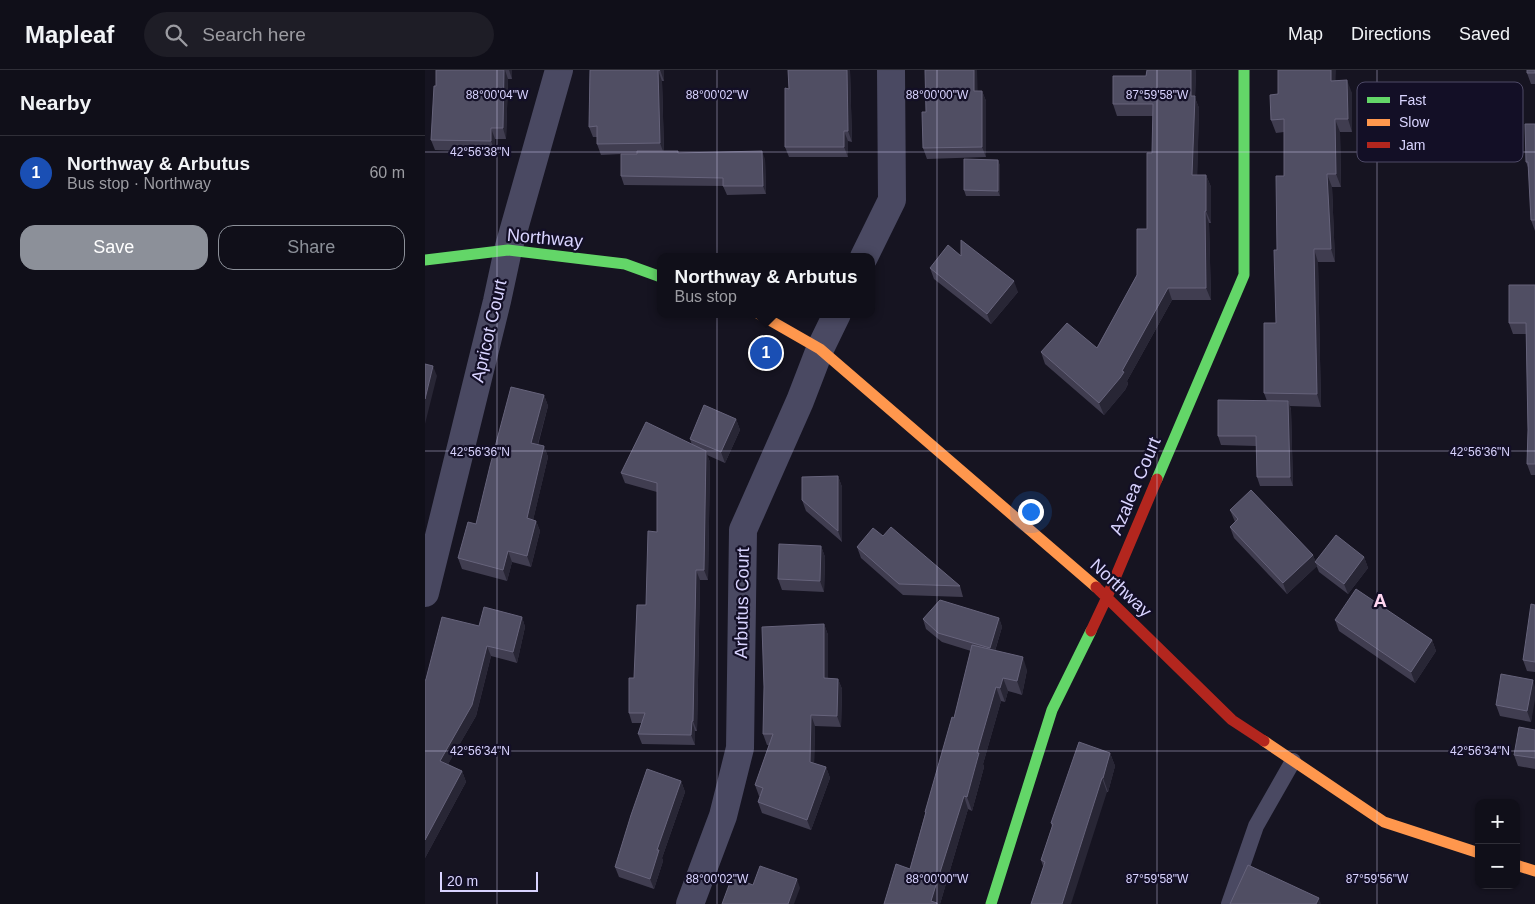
<!DOCTYPE html>
<meta charset="utf-8">
<style>
:root{--surface:#100f19;--page:#1e1d26;--text:#f1f3f6;--muted:#9c9ca2;--line:#302f38;--accent:#8c9099}
body{margin:0;font-family:Helvetica,sans-serif;background:var(--page);color:var(--text)}
.controls{position:absolute;right:15px;bottom:15px;display:grid;overflow:hidden;border-radius:10px;box-shadow:0 1px 4px #0004}
.controls button{width:45px;height:45px;display:grid;place-items:center;padding:0;border:0;border-bottom:1px solid var(--line);background:var(--surface);color:var(--text);font:25px sans-serif}
.scale{position:absolute;left:15px;bottom:12px;width:98px;box-sizing:border-box;padding-left:5px;border:2px solid #d9d4ff;border-top:0;font-size:14px;line-height:18px;white-space:nowrap;color:#d9d4ff;-webkit-text-stroke:4px #130f26;paint-order:stroke}
.you{position:absolute;left:605px;top:441px;width:18px;height:18px;margin:-12px;border:4px solid #fff;border-radius:50%;background:#1a73e8;box-shadow:0 0 0 8px #1a73e833}
.badge{display:grid;place-items:center;width:32px;height:32px;border-radius:50%;background:var(--accent);color:#fff;font-size:16px;font-weight:700}
.pin{position:absolute;translate:-50% -50%;border:2px solid #fff;box-shadow:0 1px 5px #0006}
.popup{position:absolute;left:232px;top:183px;width:218px;height:65px;box-sizing:border-box;display:grid;place-content:center;border-radius:10px;background:var(--surface);filter:drop-shadow(0 1px 4px #0005);font-size:16px;white-space:nowrap;color:var(--muted)}
.popup b{font-size:19px;color:var(--text)}
.popup::after{content:'';position:absolute;left:50%;top:100%;margin-left:-10px;border:10px solid transparent;border-top-color:var(--surface)}
.list{margin:0;padding:0;list-style:none}
h2{display:flex;justify-content:space-between;align-items:center;height:65px;margin:0;padding:0 20px;font-size:21px}
h2 small{font-size:16px;font-weight:400;color:var(--muted)}
.list li{display:grid;grid-template-columns:32px 1fr auto;gap:15px;align-items:center;box-sizing:border-box;height:75px;padding:0 20px;border-top:1px solid var(--line)}
.list b{display:block;font-size:19px;white-space:nowrap}
.list p{margin:0;font-size:16px;white-space:nowrap;color:var(--muted)}
.list em{font-size:16px;font-style:normal;color:var(--muted)}
.actions{display:flex;gap:10px;padding:15px 20px}
.actions a{flex:1;padding:11px 0;border:1px solid var(--accent);border-radius:15px;text-align:center;font-size:18px;color:var(--accent)}
.actions .main{background:var(--accent);color:#fff}
.icon{flex:none;width:28px;height:28px;fill:none;stroke:currentColor;stroke-width:2;stroke-linecap:round;stroke-linejoin:round}
.map{position:relative;flex:none;width:1110px;height:834px;overflow:hidden}
header{display:flex;align-items:center;gap:30px;box-sizing:border-box;height:70px;padding:0 25px;background:var(--surface);border-bottom:1px solid var(--line)}
header strong{font-size:24px}
nav{display:flex;gap:28px;margin-inline-start:auto;font-size:18px}
.search{width:350px;height:45px;background:var(--page);display:flex;align-items:center;gap:12px;box-sizing:border-box;padding:0 18px;border-radius:28px;color:var(--muted);font-size:19px}
main{display:flex}
aside{flex:1;background:var(--surface)}
.map>svg:first-child{display:block}
.lines{fill:none;stroke-linecap:round;stroke-linejoin:round}
.lane{stroke:#4a4962;stroke-width:16}
.street{stroke:#4a4962;stroke-width:28}
.fast{stroke:#63d668;stroke-width:11}
.slow{stroke:#ff974d;stroke-width:11}
.jam{stroke:#b3261e;stroke-width:11}
.wall{fill:#403d50}
.shaded-wall{fill:#282635}
.building{fill:#504e63;stroke:#66637b}
.ticks{fill:none;stroke:#d9d4ff;stroke-width:1;stroke-opacity:0.45}
.labels{text-anchor:middle;stroke-width:4.5;stroke-linejoin:round;paint-order:stroke}
.street-label{font-size:18px;fill:#d9d4ff;stroke:#130f26}
.neighbourhood-label{font-size:19px;font-weight:bold;fill:#ffd6f0;stroke:#130f26}
.key{fill:#130f26;stroke:#4e4a67;stroke-width:1}
.key-label{font-size:14px;fill:#d9d4ff}
.ticks-label{font-size:12px;text-anchor:middle;fill:#d9d4ff;stroke:#130f26;stroke-width:4.5;stroke-linejoin:round;paint-order:stroke}
</style>
<header>
<strong>Mapleaf</strong>
<div class="search"><svg class="icon" aria-label="search" viewBox="0 0 24 24"><circle cx="10" cy="10" r="6"/><path d="M15 15l6 6"/></svg>Search here</div>
<nav><a>Map</a><a>Directions</a><a>Saved</a></nav>
</header>
<main>
<aside>
<h2>Nearby<small></small></h2>
<ul class="list">
<li><span class="badge" style="background:#1a4fb4">1</span><div><b>Northway &amp; Arbutus</b><p>Bus stop · Northway</p></div><em>60 m</em></li>
</ul>
<div class="actions"><a class="main">Save</a><a>Share</a></div>
</aside>
<div class="map">
<svg width="1110" height="834" viewBox="0 0 1110 834">
<rect width="100%" height="100%" fill="#161421"/>
<g class="lines">
<!-- lane -->
<path class="lane" d="M804,834L831,756L868,691"/>
<!-- street -->
<path class="street" d="M439,187L467,130L466,0
M0,523L72,231L83,180L134,0
M265,834L298,746L315,678L318,460L375,331L395,279L412,244"/>
<!-- fast -->
<path class="fast" d="M0,190L83,180L200,194L236,207
M732,409L819,205V0
M566,834L627,640L666,561"/>
<!-- slow -->
<path class="slow" d="M334,244L395,279L671,517
M839,671L959,752L1054,783
M1091,795L1110,801"/>
<!-- jam -->
<path class="jam" d="M671,517L807,650L839,671
M666,561L682,527L732,409"/>
</g>
<!-- wall -->
<path class="wall" d="M11,0H87V9H83L81,69H70V82L10,80L6,70L11,16Z
M165,0H239V11H237L239,81H253V83L340,89L341,124L302,125L298,116L199,115L196,106V84L176,85L172,74V67H168L164,57Z
M363,0H425L427,72L423,71V87H364L360,77L364,19Z
M722,0H771L770,28L774,38L772,105H781L786,117V153H784L786,230H747L702,311L703,314L700,320L679,345L620,294L616,282L672,278L712,205L722,159L727,83L728,46H692L688,34L721,6Z
M1110,0V14H1106L1102,3Z
M910,10L927,23V62H915L916,117H907L910,192H893L896,337L865,336L866,340L868,416H835L832,407L831,376L796,375L793,366L842,331L839,323L851,253L852,180L859,106V62L851,63L846,50L853,24Z
M553,21H557L561,31V87L502,89L498,78L501,42Z
M1110,54V161L1106,150L1104,100L1101,92Z
M573,90L575,96V126H541L539,120Z
M536,186L593,222L566,254L509,209L505,198Z
M1110,215V405H1106L1102,394L1103,360L1101,264H1088L1084,253Z
M119,325L123,336L113,375L119,376L123,387L108,450L111,451L115,461L106,497L87,492L82,511L37,499L33,488Z
M311,349L315,360L300,393L282,385L285,392L283,510H275L272,661H270V675L217,674L213,664L217,653H207L204,643L232,462V422L200,413L196,403L267,375L265,369Z
M413,406L417,417V472L381,441L377,430Z
M805,440L888,485L892,496L862,524L809,468L805,457L810,452Z
M458,466L535,516L538,527L478,525L436,488L432,477Z
M396,476L400,487L399,522L357,520L353,509Z
M939,487L943,498L923,524L894,502L890,492Z
M1110,535V602L1102,601L1098,590Z
M97,547L100,557L92,593L66,586L51,646L23,694L37,701L41,712L0,788V611L54,556Z
M574,548L577,557L570,581L602,600L597,625L583,621L580,632L576,631L558,694L559,697L547,741L543,739L515,834H459L485,799L500,744V742L529,648L546,581L517,572L501,559L498,549Z
M910,550L1007,570L1011,581L990,613L914,561Z
M399,554L403,565V608L413,609L417,619L416,657L390,656L389,693L401,697L405,708L386,760L337,743L333,732L335,726H334L330,715L344,675H342L338,664Z
M1110,617L1106,652L1075,646L1071,635Z
M1110,660V699L1093,696L1089,685Z
M685,683L690,696L683,722H682L618,796L616,790L627,757L626,753Z
M256,711L260,722L237,788L238,791L229,819L194,807L190,797Z"/>
<!-- shaded-wall -->
<path class="shaded-wall" d="M79,0H80L83,9L81,69L78,58Z
M84,0H87V9Z
M233,0L237,11L239,84L235,73Z
M235,0H239V11Z
M422,0H425L427,72L423,61Z
M549,0H552L553,32L549,21Z
M766,0H771L770,28L774,38L772,117L767,105L766,26Z
M906,0H911L910,23L906,11Z
M922,10L927,23V62L923,49Z
M557,21L561,31V87L557,77Z
M910,49L915,62L916,117L911,104Z
M66,58L70,69V82L66,71Z
M419,61L423,71V87L419,77Z
M337,81L340,89L341,124L338,116Z
M573,90L575,96V126L573,121Z
M902,104L907,117L910,192L906,179Z
M781,105L786,117V153L781,141Z
M780,141L784,153L786,230L781,218Z
M889,179L893,192L896,337L892,324Z
M589,211L593,222L566,254L562,244Z
M743,218L747,230L702,311L703,314L700,320L679,345L674,333L697,301Z
M8,296L12,306L0,354V329Z
M119,325L123,336L110,384L106,373Z
M863,331L866,340L868,416L865,407Z
M311,349L315,360L300,393L296,382Z
M119,376L123,387L106,459L102,448Z
M281,381L285,392L283,510L279,500Z
M413,406L417,417V472L413,461Z
M111,451L115,461L106,497L102,486Z
M396,476L400,487L399,522L395,511Z
M83,481L87,492L82,511L78,500Z
M888,485L892,496L862,524L858,513Z
M939,487L943,498L923,524L919,514Z
M271,500L275,510L272,661L268,651Z
M97,547L100,557L92,593L88,582Z
M574,548L577,557L568,587L565,578Z
M399,554L403,565V619L399,608Z
M1007,570L1011,581L990,613L986,602Z
M62,576L66,586L51,646L19,701L15,691Z
M598,587L602,600L597,625L592,611Z
M578,608L583,621L580,632L575,618Z
M413,609L417,619L416,657L412,646Z
M1108,610L1110,617V630L1106,652L1102,641Z
M571,617L576,631L558,694L559,697L547,741L542,727L552,683Z
M386,645L390,656L389,703L385,692Z
M267,651L270,661V675L266,665Z
M685,683L690,696L683,722L678,708Z
M401,697L405,708L386,760L382,750Z
M37,701L41,712L0,788V770Z
M677,708L682,722L646,834H637Z
M256,711L260,722L237,788L238,791L229,819L225,809L232,780Z
M539,726L543,739L515,834H508L506,831Z
M372,809L375,818L369,834H363Z
M894,828L896,834H891Z"/>
<!-- building -->
<path class="building" d="M11,0H79L78,58H66V71L6,70L9,16H11Z
M165,0H235H233L235,73L172,74V56L164,57Z
M363,0H422L423,61H419V77H360V18L364,19Z
M500,0H549V21H557V77L498,78L497,42H501Z
M722,0H766V26H770L767,105H781V141H780L781,218H743L697,301L699,302L695,308L674,333L616,282L642,253L672,278L712,205V159H722V83H727L728,34H688V6H721Z
M853,0H906V11L922,10L923,49H910L911,104H902L906,179H889L892,324L839,323V253H851L849,180H852L851,106H859V49L846,50L845,25L853,24Z
M1102,0H1110V3H1102Z
M1100,54H1110V150H1106L1103,92H1101Z
M212,81H253V83L337,81L338,116H298V108L196,106V84H212Z
M539,89L573,90V121L539,120Z
M536,170L589,211L562,244L505,198L523,175L536,186Z
M1084,215H1110V394H1102L1103,360L1101,253H1084Z
M0,294L8,296L0,329Z
M86,317L119,325L106,373L119,376L102,448L111,451L102,486L83,481L78,500L33,488L43,452L51,454L65,396Z
M793,330L863,331L865,407H832L831,366H793Z
M279,335L311,349L296,382L265,369Z
M221,352L281,381L279,500H271L268,651H267L266,665L213,664L220,643H204V608H209L212,535H221L223,461L232,462V413L196,403Z
M413,406V461L377,430V407Z
M826,420L888,485L858,513L805,457L813,449L805,440Z
M466,457L535,516L474,514L432,477L448,458L458,466Z
M911,465L939,487L919,514L890,492Z
M354,474L396,476L395,511L353,509Z
M931,519L1007,570L986,602L910,550Z
M515,530L574,548L565,578L513,563L498,549Z
M1106,534L1110,535V592L1098,590Z
M59,537L97,547L88,582L62,576L47,635L15,691L37,701L0,770V611L1,609L17,547L54,556Z
M399,554V608L413,609L412,646L386,645L385,692L401,697L382,750L333,732L338,718L330,715L348,664H338L339,617L337,557Z
M547,575L598,587L592,611L578,608L575,618L571,617L552,683H554L542,727L539,726L506,831L512,833V834H459L471,794L485,799L501,742H500L527,647L529,648Z
M1076,604L1108,610L1102,641L1071,635Z
M1094,657L1110,660V688L1089,685Z
M654,672L685,683L678,708H677L637,834H606L620,792L616,790L628,754L626,753Z
M222,699L256,711L232,780H234L225,809L190,797L206,745Z
M823,795L894,828L891,834H805Z
M335,796L372,809L363,834H297L307,807L328,815Z"/>
<!-- ticks -->
<path class="ticks" d="M72,0V834M292,0V834M512,0V834M732,0V834M952,0V834M0,82H1110M0,381H1110M0,681H1110"/>
<g class="labels">
<!-- street labels -->
<g class="street-label">
<text transform="translate(120 168) rotate(5)" y="6">Northway</text>
<text transform="translate(64 261) rotate(-77)" y="6">Apricot Court</text>
<text transform="translate(710 416) rotate(-67)" y="6">Azalea Court</text>
<text transform="translate(696 518) rotate(43)" y="6">Northway</text>
<text transform="translate(317 533) rotate(-89)" y="6">Arbutus Court</text>
</g>
<!-- neighbourhood labels -->
<g class="neighbourhood-label">
<text x="955" y="537">A</text>
</g>
</g>
<!-- legend -->
<rect x="932" y="12" width="166" height="80" rx="8" class="key"/>
<rect x="942" y="27" width="23" height="6" fill="#63d668"/>
<rect x="942" y="49" width="23" height="7" fill="#ff974d"/>
<rect x="942" y="72" width="23" height="6" fill="#b3261e"/>
<g class="key-label">
<text x="974" y="35">Fast</text>
<text x="974" y="57">Slow</text>
<text x="974" y="80">Jam</text>
</g>
<g class="ticks-label">
<text x="72" y="29">88°00'04"W</text>
<text x="292" y="29">88°00'02"W</text>
<text x="512" y="29">88°00'00"W</text>
<text x="732" y="29">87°59'58"W</text>
<text x="55" y="86">42°56'38"N</text>
<text x="55" y="386">42°56'36"N</text>
<text x="1055" y="386">42°56'36"N</text>
<text x="55" y="685">42°56'34"N</text>
<text x="1055" y="685">42°56'34"N</text>
<text x="292" y="813">88°00'02"W</text>
<text x="512" y="813">88°00'00"W</text>
<text x="732" y="813">87°59'58"W</text>
<text x="952" y="813">87°59'56"W</text>
</g>
</svg>
<div class="controls">
<button>+</button>
<button>−</button>
</div>
<div class="scale">20 m</div>
<div class="you"></div>
<div class="pin badge" style="left:341px;top:283px;background:#1a4fb4">1</div>
<div class="popup"><b>Northway &amp; Arbutus</b>Bus stop</div>
</div>
</main>
